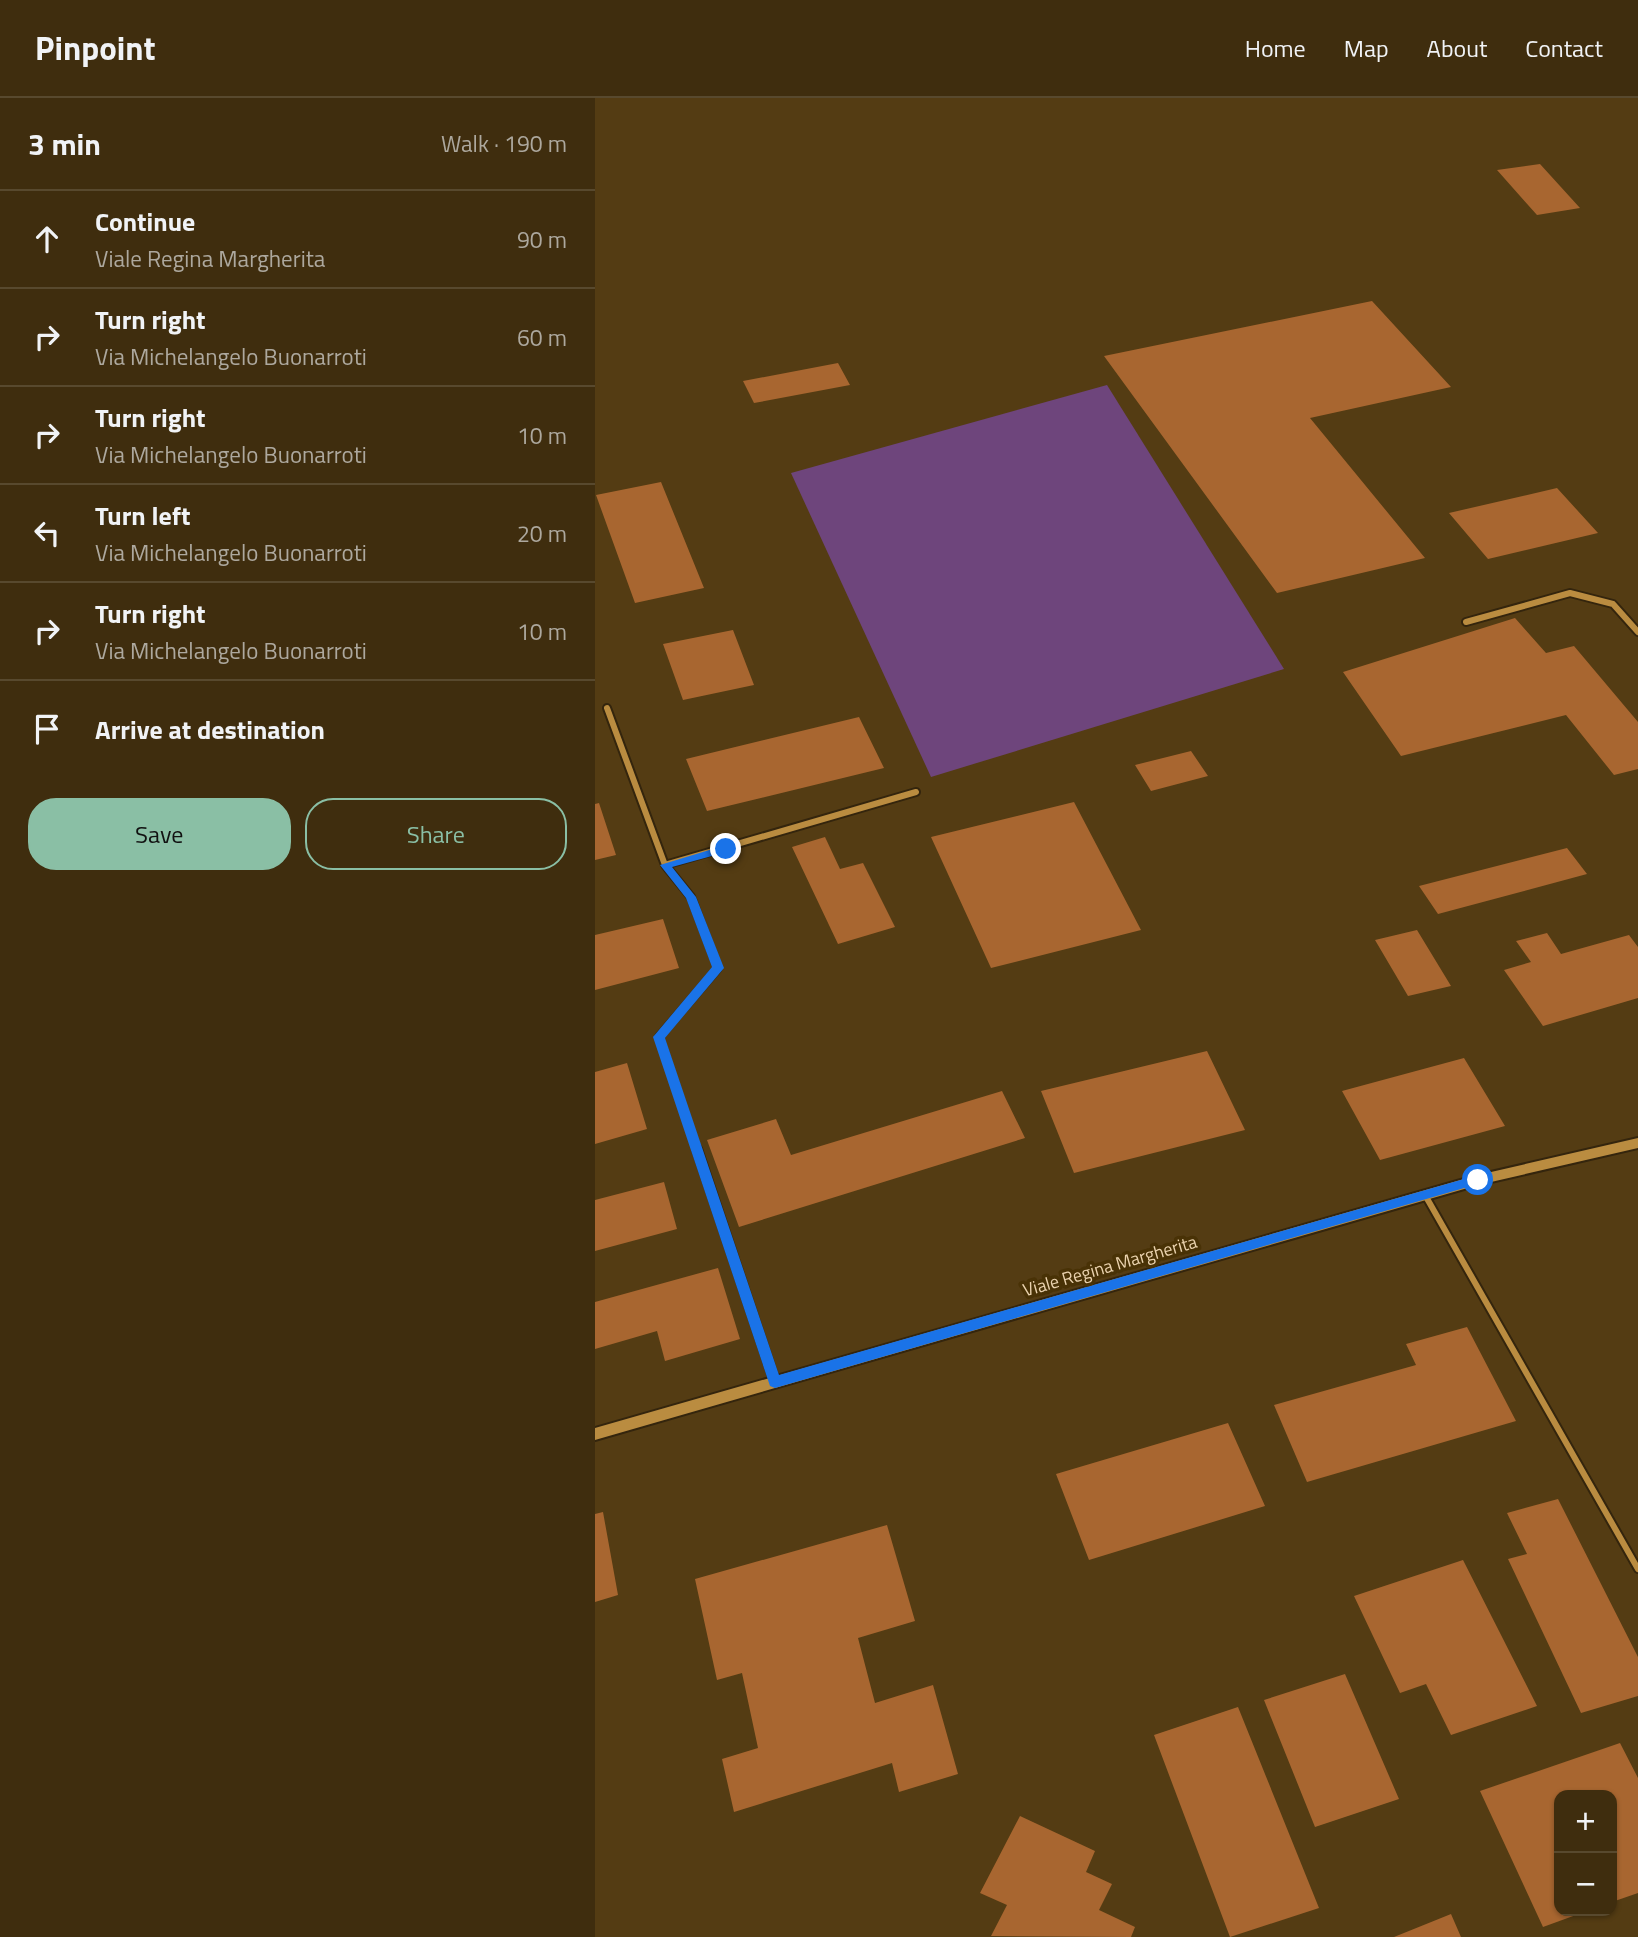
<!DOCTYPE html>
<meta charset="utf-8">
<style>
:root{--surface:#3f2d0e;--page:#463517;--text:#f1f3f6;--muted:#ada89e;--line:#58492e;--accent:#8abfa5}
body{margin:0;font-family:"Titillium Web",sans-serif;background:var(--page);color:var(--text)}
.controls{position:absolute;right:21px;bottom:21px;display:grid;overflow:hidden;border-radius:14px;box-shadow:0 2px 5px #0004}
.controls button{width:63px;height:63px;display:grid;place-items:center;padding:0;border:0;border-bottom:2px solid var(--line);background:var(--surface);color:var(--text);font:35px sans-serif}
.stop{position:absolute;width:21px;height:21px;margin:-16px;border:5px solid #1a73e8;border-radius:50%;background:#fff}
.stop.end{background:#1a73e8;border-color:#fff;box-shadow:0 2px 7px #0008}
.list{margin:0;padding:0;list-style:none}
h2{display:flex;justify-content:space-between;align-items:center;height:91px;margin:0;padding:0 28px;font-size:30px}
h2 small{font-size:23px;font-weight:400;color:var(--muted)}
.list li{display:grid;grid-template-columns:46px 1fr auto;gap:21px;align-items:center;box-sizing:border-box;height:98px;padding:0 28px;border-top:2px solid var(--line)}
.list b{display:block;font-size:26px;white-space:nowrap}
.list p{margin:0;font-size:23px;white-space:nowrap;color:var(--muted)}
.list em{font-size:23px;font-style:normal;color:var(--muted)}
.actions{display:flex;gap:14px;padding:21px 28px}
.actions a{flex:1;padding:16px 0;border:2px solid var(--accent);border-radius:28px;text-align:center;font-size:24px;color:var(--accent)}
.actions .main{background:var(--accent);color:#111}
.icon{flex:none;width:38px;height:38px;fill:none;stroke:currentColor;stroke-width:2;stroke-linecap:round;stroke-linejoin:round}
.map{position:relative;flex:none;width:1043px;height:1839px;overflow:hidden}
header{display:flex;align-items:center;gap:42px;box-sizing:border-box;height:98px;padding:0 35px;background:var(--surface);border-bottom:2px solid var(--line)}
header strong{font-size:33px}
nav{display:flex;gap:38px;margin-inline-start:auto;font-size:24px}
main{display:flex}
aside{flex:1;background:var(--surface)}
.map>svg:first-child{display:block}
.green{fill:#6e457c}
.building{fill:#a86630}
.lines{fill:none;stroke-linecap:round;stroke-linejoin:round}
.service-casing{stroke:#34250d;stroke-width:10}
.minor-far1-casing{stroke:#34250d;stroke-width:10}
.minor-casing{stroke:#34250d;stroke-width:12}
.tertiary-casing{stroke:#34250d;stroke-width:4}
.service{stroke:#ba8c40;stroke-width:6}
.minor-far1{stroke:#ba8c40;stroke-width:6}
.minor{stroke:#ba8c40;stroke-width:9}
.tertiary{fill:#ba8c40;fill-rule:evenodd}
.route{fill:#1a73e8}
.labels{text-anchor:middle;stroke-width:7;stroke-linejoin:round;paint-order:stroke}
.street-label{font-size:18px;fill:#ead2ae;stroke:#493206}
</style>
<header>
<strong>Pinpoint</strong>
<nav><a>Home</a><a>Map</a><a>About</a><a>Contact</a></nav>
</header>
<main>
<aside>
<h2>3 min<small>Walk · 190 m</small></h2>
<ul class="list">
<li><svg class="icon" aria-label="ahead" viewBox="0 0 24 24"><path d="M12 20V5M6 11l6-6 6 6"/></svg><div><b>Continue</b><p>Viale Regina Margherita</p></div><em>90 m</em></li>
<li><svg class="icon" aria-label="right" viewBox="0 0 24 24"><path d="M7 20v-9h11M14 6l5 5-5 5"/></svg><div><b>Turn right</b><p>Via Michelangelo Buonarroti</p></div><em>60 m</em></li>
<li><svg class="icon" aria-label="right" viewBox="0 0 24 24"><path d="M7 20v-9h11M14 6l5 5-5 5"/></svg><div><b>Turn right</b><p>Via Michelangelo Buonarroti</p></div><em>10 m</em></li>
<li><svg class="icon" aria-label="left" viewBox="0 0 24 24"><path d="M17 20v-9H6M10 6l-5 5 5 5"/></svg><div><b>Turn left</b><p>Via Michelangelo Buonarroti</p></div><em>20 m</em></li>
<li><svg class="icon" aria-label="right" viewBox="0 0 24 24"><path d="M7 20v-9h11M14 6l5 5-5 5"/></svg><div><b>Turn right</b><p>Via Michelangelo Buonarroti</p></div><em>10 m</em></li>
<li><svg class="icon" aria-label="arrive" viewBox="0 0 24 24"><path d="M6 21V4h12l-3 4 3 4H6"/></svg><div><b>Arrive at destination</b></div></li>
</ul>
<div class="actions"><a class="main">Save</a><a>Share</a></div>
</aside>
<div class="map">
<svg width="1043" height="1839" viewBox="0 0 1043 1839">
<rect width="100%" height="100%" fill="#543c13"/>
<!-- green -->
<path class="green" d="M512,287L689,571L336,679L196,375Z"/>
<!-- building -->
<path class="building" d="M945,66L985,110L942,117L902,72Z
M777,203L856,289L715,320L830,460L682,495L509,258Z
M243,265L255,287L159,305L148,283Z
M66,384L109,490L40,505L1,397Z
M962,390L1003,435L893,461L854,415Z
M920,520L951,555L979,548L1043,624V671L1019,677L971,617L806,658L748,574Z
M138,532L159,587L88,602L68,546Z
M264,619L289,670L112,713L91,661Z
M596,653L613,678L556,693L540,667Z
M479,704L546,832L396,870L336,739Z
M4,705L21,757L0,762V706Z
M230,739L245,771L268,765L300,829L243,846L197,749Z
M972,750L992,776L843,816L824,788Z
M68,821L84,870L0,892V837Z
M822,832L856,888L813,898L780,842Z
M952,835L966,856L1034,837L1043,849V900L948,928L909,872L936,864L921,843Z
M612,953L650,1032L479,1075L446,993Z
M869,960L910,1028L785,1062L747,993Z
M32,965L52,1031L0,1046V974Z
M407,993L430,1040L144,1129L112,1042L181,1021L196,1057Z
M69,1084L82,1131L0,1153V1102Z
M123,1170L145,1241L70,1263L62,1233L0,1251V1204Z
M872,1229L921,1323L712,1384L679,1307L821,1267L811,1246Z
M633,1325L670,1408L494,1462L461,1376Z
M963,1401L1043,1559V1598L986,1615L913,1461L932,1456L912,1415Z
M8,1414L23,1497L0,1504V1416Z
M292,1427L320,1523L263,1540L280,1605L338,1587L363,1676L304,1694L297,1665L139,1714L127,1661L163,1650L147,1575L122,1582L100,1481Z
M868,1462L942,1608L856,1637L831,1586L805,1595L759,1498Z
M750,1576L804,1701L720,1729L669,1602Z
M643,1609L724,1810L635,1839L559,1637Z
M1025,1645L1043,1680V1795L1017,1804V1697H964V1813H992L948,1829L885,1693Z
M425,1718L500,1753L491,1774L517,1786L504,1812L540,1829L536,1839L396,1838L412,1807L385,1795Z
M856,1816L866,1839H799Z"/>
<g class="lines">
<defs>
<path id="service" d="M830,1097L1043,1471"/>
<path id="minor-far1" d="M871,524L975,495L1018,506L1043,534
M12,610L70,767
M102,1052L64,939L123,870L96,799L70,767L321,694"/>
<path id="minor" d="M102,1051L180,1284"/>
<path id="tertiary" d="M1043,1040V1050L883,1087L0,1342V1330L883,1077Z"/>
</defs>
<!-- service casing -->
<use href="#service" class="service-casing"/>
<!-- minor-far1 casing -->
<use href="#minor-far1" class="minor-far1-casing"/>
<!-- minor casing -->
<use href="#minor" class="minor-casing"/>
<!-- tertiary casing -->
<use href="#tertiary" class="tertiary-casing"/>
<!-- service -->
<use href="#service" class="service"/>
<!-- minor-far1 -->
<use href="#minor-far1" class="minor-far1"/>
<!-- minor -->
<use href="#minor" class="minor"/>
<!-- tertiary -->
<use href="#tertiary" class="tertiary"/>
</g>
<!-- route -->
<path class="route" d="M131,747L136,751L135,753L77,769L101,799L129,870L70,940L184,1277L883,1077L889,1082L883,1086L180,1290L175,1288L58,939L117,869L91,800L65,767Z"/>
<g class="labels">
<!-- street labels -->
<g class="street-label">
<text transform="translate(515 1168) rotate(-16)" y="6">Viale Regina Margherita</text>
</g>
</g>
</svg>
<div class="controls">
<button>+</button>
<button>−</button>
</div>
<div class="stop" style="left:883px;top:1082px"></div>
<div class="stop end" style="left:131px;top:751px"></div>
</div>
</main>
